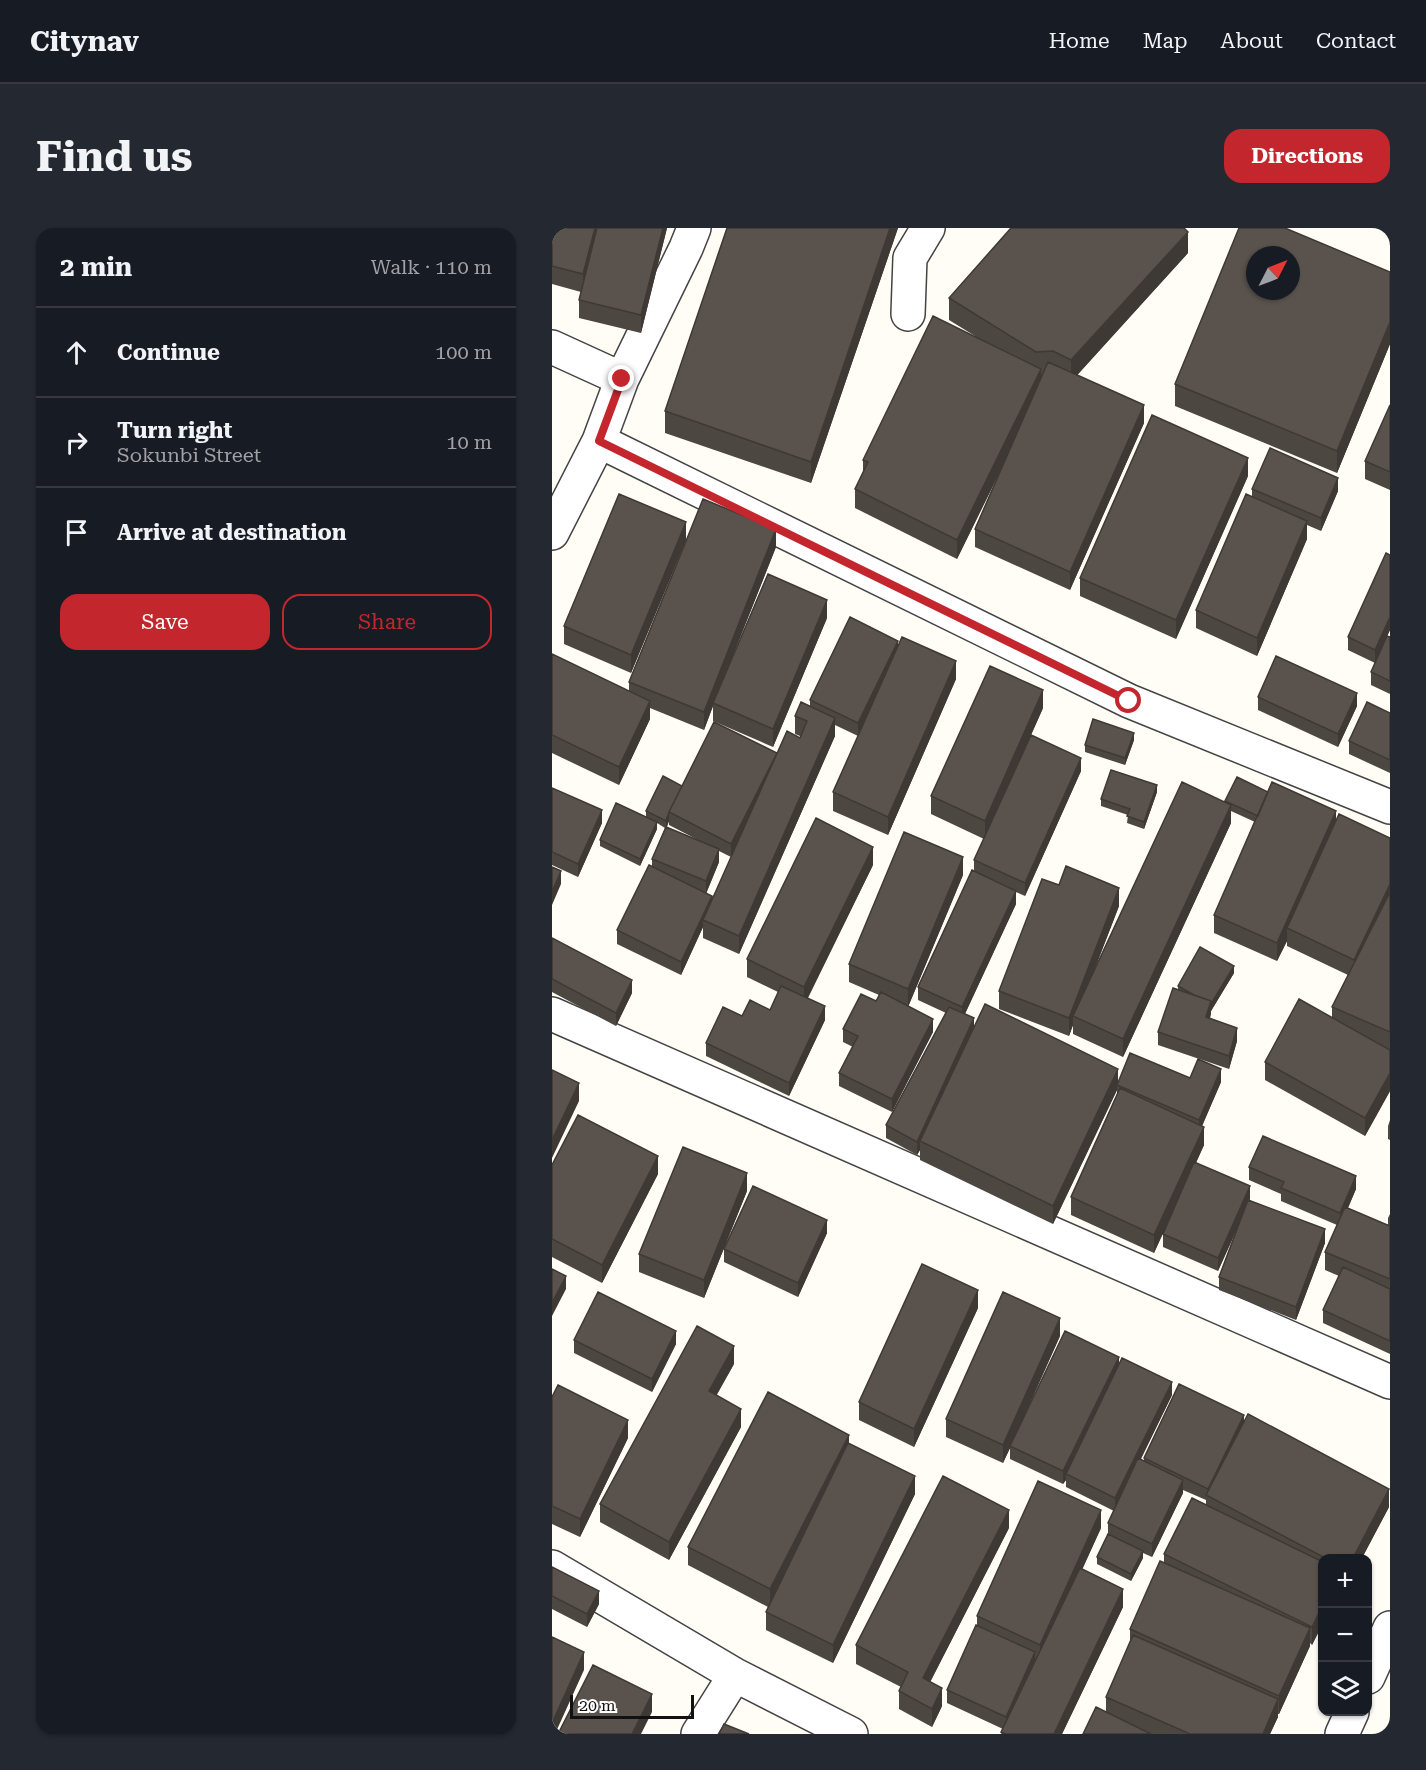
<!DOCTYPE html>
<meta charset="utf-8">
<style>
:root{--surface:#171b24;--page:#242831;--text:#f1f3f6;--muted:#9ea1a6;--line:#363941;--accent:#c4262e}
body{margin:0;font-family:"Roboto Serif",serif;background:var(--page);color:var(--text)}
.controls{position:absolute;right:18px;bottom:18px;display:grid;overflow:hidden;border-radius:12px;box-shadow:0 2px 4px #0004}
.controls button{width:54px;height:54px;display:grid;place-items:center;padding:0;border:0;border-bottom:2px solid var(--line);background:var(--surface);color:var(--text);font:30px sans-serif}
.compass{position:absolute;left:694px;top:18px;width:54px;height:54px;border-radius:50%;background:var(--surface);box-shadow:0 2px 4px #0004;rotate:48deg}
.scale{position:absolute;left:18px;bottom:15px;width:124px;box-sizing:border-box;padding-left:6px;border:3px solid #111;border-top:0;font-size:16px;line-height:21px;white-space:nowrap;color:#111;-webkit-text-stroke:4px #fff;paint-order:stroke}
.stop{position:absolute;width:18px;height:18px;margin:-14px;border:4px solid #c4262e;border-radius:50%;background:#fff}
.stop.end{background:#c4262e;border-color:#fff;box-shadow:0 2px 6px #0008}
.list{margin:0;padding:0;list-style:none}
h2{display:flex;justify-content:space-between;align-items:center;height:78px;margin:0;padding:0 24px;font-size:26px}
h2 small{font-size:20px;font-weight:400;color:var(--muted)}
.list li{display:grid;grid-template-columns:39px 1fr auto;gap:18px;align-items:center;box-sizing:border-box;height:90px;padding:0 24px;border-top:2px solid var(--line)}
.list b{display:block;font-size:22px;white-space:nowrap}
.list p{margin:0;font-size:20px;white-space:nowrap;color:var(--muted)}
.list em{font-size:20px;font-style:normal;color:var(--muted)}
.actions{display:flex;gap:12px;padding:18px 24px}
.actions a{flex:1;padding:14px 0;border:2px solid var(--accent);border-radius:18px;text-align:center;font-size:21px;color:var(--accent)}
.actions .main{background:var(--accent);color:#fff}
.icon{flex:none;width:33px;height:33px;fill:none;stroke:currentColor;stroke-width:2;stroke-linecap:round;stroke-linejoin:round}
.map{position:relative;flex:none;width:838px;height:1506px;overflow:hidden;border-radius:18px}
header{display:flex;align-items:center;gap:36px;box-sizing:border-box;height:84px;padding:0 30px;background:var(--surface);border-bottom:2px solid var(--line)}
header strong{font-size:28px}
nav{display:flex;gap:33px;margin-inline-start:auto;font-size:21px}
.intro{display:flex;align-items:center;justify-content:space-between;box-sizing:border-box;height:144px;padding:0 36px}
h1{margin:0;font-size:42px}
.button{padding:15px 27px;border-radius:18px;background:var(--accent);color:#fff;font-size:21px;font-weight:700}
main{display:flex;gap:36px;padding:0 36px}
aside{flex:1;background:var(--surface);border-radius:18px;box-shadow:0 2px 4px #0004}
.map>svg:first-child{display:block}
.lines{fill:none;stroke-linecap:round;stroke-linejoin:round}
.minor-casing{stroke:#444;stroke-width:36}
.minor{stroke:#fff;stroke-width:33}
.wall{fill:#4d4742;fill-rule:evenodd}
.shaded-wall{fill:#3f3936}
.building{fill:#5a524d;stroke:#3f3936;stroke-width:1.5;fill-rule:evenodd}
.route{stroke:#c4262e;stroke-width:8}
</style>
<header>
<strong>Citynav</strong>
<nav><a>Home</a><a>Map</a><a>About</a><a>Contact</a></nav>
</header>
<div class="intro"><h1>Find us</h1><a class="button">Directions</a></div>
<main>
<aside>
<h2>2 min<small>Walk · 110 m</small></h2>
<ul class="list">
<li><svg class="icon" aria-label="ahead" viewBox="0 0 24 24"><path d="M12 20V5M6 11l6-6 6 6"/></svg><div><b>Continue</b></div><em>100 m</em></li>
<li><svg class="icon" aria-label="right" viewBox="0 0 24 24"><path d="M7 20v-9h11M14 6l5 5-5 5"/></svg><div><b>Turn right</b><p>Sokunbi Street</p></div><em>10 m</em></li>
<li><svg class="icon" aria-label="arrive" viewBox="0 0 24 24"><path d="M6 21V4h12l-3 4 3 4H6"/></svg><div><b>Arrive at destination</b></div></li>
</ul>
<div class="actions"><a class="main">Save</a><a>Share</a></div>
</aside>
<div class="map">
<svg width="838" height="1506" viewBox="0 0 838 1506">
<rect width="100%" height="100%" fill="#fffdf5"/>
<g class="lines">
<defs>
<path id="minor" d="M356,86L358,30L376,0
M0,119L70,151
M47,213L577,473L838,579
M0,305L47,213L70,151L134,20L142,0
M0,786L838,1154
M0,1339L183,1447L299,1506
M816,1449L838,1400
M146,1506L183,1447
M790,1506L800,1484"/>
</defs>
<!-- minor casing -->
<use href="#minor" class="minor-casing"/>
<!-- minor -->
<use href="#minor" class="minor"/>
</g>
<!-- wall -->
<path class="wall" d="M0,0H115L89,105L27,90V72L29,64L0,56Z
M175,0H346L259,255L113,205V183Z
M636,25L525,147L592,195L518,362L423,319V301L447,246L405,331L303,280V261L311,246V232L423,108L397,92V70Z
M838,44V116L785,245L623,178V156Z
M838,177V262L813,251V233Z
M696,248L624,411L528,368V350Z
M700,261L786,263L769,303L755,297V311L705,428L644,400V382L700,269Z
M134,312L79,445L12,416V398Z
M224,319L176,440L275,390L221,519L161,493V478L152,502L98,480V491L67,557L0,525V426L77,463V454Z
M838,327V402L835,408L838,409V466L819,457V444L823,435L796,422V409Z
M346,416L404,451L336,607L281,583V564L306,508L283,497V508L187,726L151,710V699L129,747L65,716V702L100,639V631L113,600L105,595V601L88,638L48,618V612L94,589V583L130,558L225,525L248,510V508L243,506V488L258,478V472ZM117,593V597L148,613L115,599ZM167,623L179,629L160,672L154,665L167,634Z
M706,469L805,478L786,519L706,482Z
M491,480L479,507L529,543L473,668L464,664V676L413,786L422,798L566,854L638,850L669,854L650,898L652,917L644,935L698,971L697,972L773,1015L744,1092L667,1062V1049L687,997L666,1043L611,1019V1006L613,1000L602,1025L519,987V969L565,868V862L501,996L368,932V922L365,927L334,910V897L394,785L366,772V759L422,643V632L432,611L379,586V568Z
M838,485V545L797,526V513Z
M582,512L573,537L533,524V517Z
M0,560L50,595L26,649L0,637Z
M605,564L592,601L575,595L576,587L549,578V571Z
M716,564L784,593L838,610V863L813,908L713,852V834L780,789V779L796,747L735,718V713L725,733L662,705V687L703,594L679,583V595L571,829L521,806V797L517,808L447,781V763L507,657L567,678L542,743L673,574Z
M321,637L256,770L273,792L237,868L154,828V815L218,782L226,764L195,749V731Z
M411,647L356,779L381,804L340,884L287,858V845L301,819L291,814V801L324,773L327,767L297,754V736Z
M0,710L80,765L64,798L0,764Z
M682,745L659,783L658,791L685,813L677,841L606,817V804L626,762V758Z
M838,892V912L836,911V898Z
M0,937L106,946L50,1055L0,1029Z
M697,939L804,961L796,980L836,997V990L838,986V1126L771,1095V1082L787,1048L773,1042V1024L785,997L729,973V966L697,952Z
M195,963L152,1070L87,1044V1026Z
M275,1005L246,1069L172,1034V1021Z
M426,1080L362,1219L307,1192V1174Z
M508,1108L473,1186L567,1137L620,1167L589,1231L592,1233V1230L692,1195L837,1279L810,1330H771V1395L760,1417L758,1415V1418L727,1486H726V1489L718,1506H531L554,1484V1469L578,1415V1401L612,1335V1326L654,1277V1272L631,1262V1265L600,1329L591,1325V1330L579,1353L545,1336V1329L556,1307V1295L562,1283L514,1259V1252L511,1256L458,1231V1220L451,1235L394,1209V1191Z
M22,1112L124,1116L100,1164L22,1125Z
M182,1136L164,1167L189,1199L117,1332L48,1294V1276Z
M0,1169L76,1210L28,1309L0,1296Z
M297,1215L363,1266L281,1435L214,1402V1384L216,1379L136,1337V1319Z
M457,1300L378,1454L390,1478L380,1499L347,1481V1463L349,1459L304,1436V1417Z
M549,1300L530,1341L571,1379L510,1506H449L451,1501L395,1475V1462L425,1398V1388Z
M0,1339L47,1376L35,1399L0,1381Z"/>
<!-- shaded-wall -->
<path class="shaded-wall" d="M43,0H48L31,65V46Z
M111,0H115L89,105V87Z
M338,0H346L259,255V234Z
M636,4V25L519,154V132Z
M838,94V116L785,245V223Z
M489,141V159L405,331V312Z
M592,177V195L518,362V344Z
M696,230V248L624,411V392Z
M786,250V263L769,303V290Z
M755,293V311L705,428V410Z
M134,294V312L79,445V427Z
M224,301V319L162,475H161V478L152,502V484Z
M275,372V390L221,519V501Z
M838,389V402L823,435V422Z
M346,413V426L306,509V495Z
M404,433V451L336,607V589Z
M491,462V480L433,611V593Z
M805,465V478L786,519V506Z
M98,473V491L67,557V539Z
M283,490V508L187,726V708Z
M582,505V512L573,537V530Z
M225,525V538L179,629V616Z
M529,530V543L473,668V655Z
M605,557V564L592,601V594Z
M679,577V595L571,829V811Z
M50,582V595L26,649V636Z
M784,583V601L735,700V713L725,733V715Z
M117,586V593L114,600V593Z
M105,594V601L88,638V631Z
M321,619V637L252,777V759Z
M167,621V634L154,666V653Z
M411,629V647L356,779V761Z
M9,643V656L0,677V664Z
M838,656V674L802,750V732Z
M567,660V678L524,789L521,788V797L517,808V790Z
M464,663V676L410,792V779Z
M160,668V681L151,692V699L129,747V734Z
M682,738V745L659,783V786L654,802V789L659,773Z
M80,752V765L64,798V785Z
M273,778V792L237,868V855Z
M422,790V803L368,913V922L365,927V914Z
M381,791V804L340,884V871Z
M685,800V813L677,841V828Z
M566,841V858L565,857V862L501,996V978Z
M669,841V854L647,905V892Z
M838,845V863L813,908V890Z
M27,855V873L0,930V912Z
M652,899V917L602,1025V1007Z
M106,928V946L50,1055V1037Z
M195,945V963L152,1070V1052Z
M804,948V961L788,998V985Z
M698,958V971L666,1043V1030Z
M275,992V1005L246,1069V1055Z
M773,1001V1015L744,1092V1079Z
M14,1048V1061L0,1088V1075Z
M426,1062V1080L362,1219V1201Z
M508,1090V1108L459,1218H458V1220L451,1235V1217Z
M124,1103V1116L100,1164V1151Z
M182,1118V1136L157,1181V1163Z
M567,1129V1142L514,1246V1252L511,1256V1243Z
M620,1154V1167L563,1283V1270Z
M189,1181V1199L117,1332V1314Z
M692,1187V1200L656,1269V1261Z
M76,1192V1210L28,1309V1291Z
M297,1207V1225L218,1379V1361Z
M363,1248V1266L281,1435V1417Z
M631,1252V1265L600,1329V1316Z
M837,1261V1279L810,1330H801Z
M457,1282V1300L371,1468V1450Z
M549,1282V1300L488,1435V1417Z
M591,1323V1330L579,1353V1346Z
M571,1361V1379L510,1506H502Z
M47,1363V1376L35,1399V1386Z
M771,1377V1395L760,1417V1399Z
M758,1400V1418L727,1486V1468Z
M32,1424V1442L3,1506H0V1495Z
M483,1424V1437L454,1502V1489Z
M390,1460V1478L380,1499V1481Z
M100,1466V1484L89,1506H80Z
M726,1471V1489L718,1506H711Z"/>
<!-- building -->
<path class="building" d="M0,0H43L31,46L0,38Z
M45,0H111L89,87L27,72Z
M175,0H338L259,234L113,183Z
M459,0H632L636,4L519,132L501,123L484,124L397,70Z
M687,0H733L838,44V94L785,223L623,156ZM703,27H739V63H703Z
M381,88L489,141L405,312L303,261L316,234L311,232Z
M496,134L592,177L518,344L423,301Z
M838,177V244L813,233Z
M600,187L696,230L624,392L528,350Z
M718,220L786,250L769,290L700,261Z
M67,266L134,294L79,427L12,398Z
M694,266L755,293L705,410L644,382Z
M151,271L224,301L152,484L77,454Z
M834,325L838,327V389L823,422L796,409Z
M216,346L275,372L221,501L161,475Z
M298,389L346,413L306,495L258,472Z
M835,408L838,409V453L819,444Z
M350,409L404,433L336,589L281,564Z
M0,426L98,473L67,539L0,507Z
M724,428L805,465L786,506L706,469Z
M438,438L491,462L433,593L379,568Z
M249,474L283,490L187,708L151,692L235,503L248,510L255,493L243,488Z
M815,474L838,485V532L797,513Z
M541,491L582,505L573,530L533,517Z
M162,494L225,525L179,616L117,584Z
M479,507L529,530L473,655L422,632Z
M559,542L605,557L592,594L575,588L578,581L549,571Z
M111,548L130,558L117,584L114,593L94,583Z
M685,549L716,564L706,588L673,573Z
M630,554L679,577L571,811L521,788Z
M720,554L784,583L725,715L662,687Z
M0,560L50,582L26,636L0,624Z
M64,575L105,594L88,631L48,612Z
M787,586L838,610V656L802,732L735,700Z
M264,590L321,619L252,759L195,731Z
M114,599L167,621L154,653L100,631Z
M352,604L411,629L356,761L297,736Z
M97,637L160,668L129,734L65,702Z
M514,638L567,660L517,790L447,763L490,651L507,657Z
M0,639L9,643L0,664Z
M420,642L464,663L410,779L366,759Z
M838,664V804L780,779Z
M0,710L80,752L64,785L0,751Z
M648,719L682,738L659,776V773L642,767L626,758Z
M229,758L273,778L237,855L154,815L171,779L190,788L198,772L218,782Z
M621,760L659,773L654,789L685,800L677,828L606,804Z
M329,764L381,791L340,871L287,845L306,808L291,801L309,766L324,773Z
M747,771L838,822V845L813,890L713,834Z
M433,776L566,841L501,978L368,913Z
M397,779L422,790L365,914L334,897Z
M578,825L638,850L646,831L669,841L647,892L565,857Z
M0,842L27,855L0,912Z
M568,860L652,899L602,1007L519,969Z
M26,887L106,928L50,1037L0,1011V937Z
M711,908L804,948L788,985L729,960L732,954L697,939Z
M131,919L195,945L152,1052L87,1026Z
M642,934L698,958L666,1030L611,1006Z
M201,958L275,992L246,1055L172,1021Z
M696,972L773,1001L744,1079L667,1049Z
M793,979L838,998V1051L773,1024Z
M370,1036L426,1062L362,1201L307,1174Z
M791,1039L838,1061V1113L771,1082Z
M0,1041L14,1048L0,1075Z
M46,1064L124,1103L100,1151L22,1112Z
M451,1064L508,1090L451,1217L394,1191Z
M145,1098L182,1118L157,1163L189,1181L117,1314L48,1276Z
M513,1103L567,1129L511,1243L458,1218Z
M570,1130L620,1154L563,1270L514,1246Z
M627,1156L692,1187L656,1261L592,1230Z
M6,1157L76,1192L28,1291L0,1278V1169Z
M216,1164L297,1207L218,1361L136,1319Z
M696,1186L837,1261L801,1330H773L654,1267Z
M296,1215L363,1248L281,1417L214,1384Z
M586,1230L631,1252L600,1316L556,1295Z
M391,1248L457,1282L371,1450L390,1460L380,1481L347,1463L356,1444L304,1417Z
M486,1253L549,1282L488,1417L425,1388Z
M640,1270L771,1334V1377L760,1399L612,1326Z
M556,1306L591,1323L579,1346L545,1329Z
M608,1333L758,1400L727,1468L578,1401Z
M0,1339L47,1363L35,1386L0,1368Z
M528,1340L571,1361L502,1506H454L449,1504Z
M424,1397L483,1424L454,1489L395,1462Z
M581,1407L726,1471L711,1506H638L554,1469Z
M0,1409L32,1424L0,1495Z
M41,1437L100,1466L80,1506H6Z
M544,1479L599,1506H531Z
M172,1496L197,1506H167Z"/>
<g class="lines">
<!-- route -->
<path class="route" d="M70,151L47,213L577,473"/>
</g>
</svg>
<div class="controls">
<button>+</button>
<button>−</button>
<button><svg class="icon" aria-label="layers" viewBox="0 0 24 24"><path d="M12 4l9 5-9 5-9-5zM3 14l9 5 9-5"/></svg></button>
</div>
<svg class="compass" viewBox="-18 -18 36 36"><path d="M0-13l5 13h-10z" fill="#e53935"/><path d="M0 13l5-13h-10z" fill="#9ea1a6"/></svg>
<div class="scale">20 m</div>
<div class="stop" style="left:577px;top:473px"></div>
<div class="stop end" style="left:70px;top:151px"></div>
</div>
</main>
